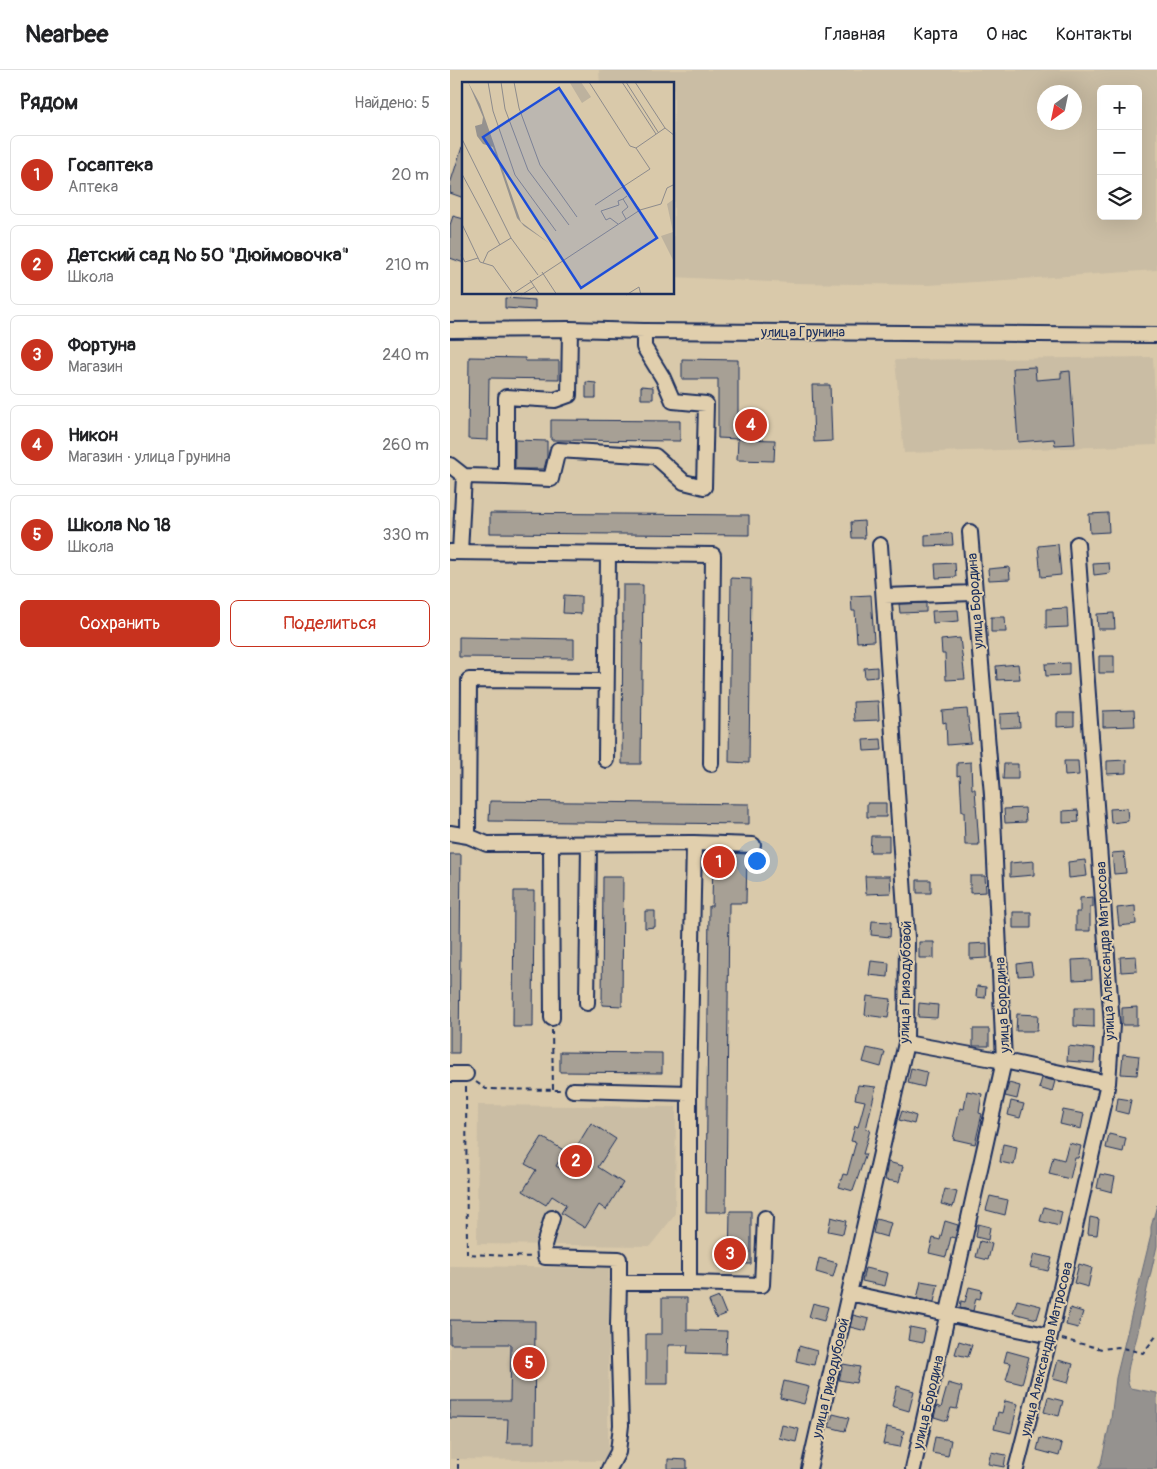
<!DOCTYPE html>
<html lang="ru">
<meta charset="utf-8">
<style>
:root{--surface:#fff;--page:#f6f6f6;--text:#202124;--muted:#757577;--line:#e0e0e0;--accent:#c8321e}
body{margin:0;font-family:Pangolin,sans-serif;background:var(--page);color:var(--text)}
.controls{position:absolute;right:15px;top:15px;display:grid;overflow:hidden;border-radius:8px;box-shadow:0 5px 20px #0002}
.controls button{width:45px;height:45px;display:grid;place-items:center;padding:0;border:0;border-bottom:1px solid var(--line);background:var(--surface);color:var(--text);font:25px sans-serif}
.compass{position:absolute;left:587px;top:15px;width:45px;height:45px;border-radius:50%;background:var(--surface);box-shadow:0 5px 20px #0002;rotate:213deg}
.you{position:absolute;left:306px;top:790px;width:18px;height:18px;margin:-12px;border:4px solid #fff;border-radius:50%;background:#1a73e8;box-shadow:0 0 0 8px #1a73e833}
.badge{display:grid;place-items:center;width:32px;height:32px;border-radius:50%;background:var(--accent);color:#fff;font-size:16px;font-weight:700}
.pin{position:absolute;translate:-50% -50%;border:2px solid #fff;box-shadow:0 1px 5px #0006}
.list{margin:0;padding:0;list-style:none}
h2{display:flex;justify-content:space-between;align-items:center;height:65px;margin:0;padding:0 20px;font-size:21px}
h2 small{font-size:16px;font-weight:400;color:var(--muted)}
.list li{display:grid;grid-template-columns:32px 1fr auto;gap:15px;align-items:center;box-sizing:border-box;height:80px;margin:0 10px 10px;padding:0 10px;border:1px solid var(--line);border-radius:8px}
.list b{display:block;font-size:19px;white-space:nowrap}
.list p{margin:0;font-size:16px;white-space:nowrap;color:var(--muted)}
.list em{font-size:16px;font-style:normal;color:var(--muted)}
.actions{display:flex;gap:10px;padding:15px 20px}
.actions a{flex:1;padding:11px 0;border:1px solid var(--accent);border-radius:8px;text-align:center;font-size:18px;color:var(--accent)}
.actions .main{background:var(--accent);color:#fff}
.icon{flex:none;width:28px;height:28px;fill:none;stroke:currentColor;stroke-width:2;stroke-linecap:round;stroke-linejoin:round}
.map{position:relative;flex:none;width:707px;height:1399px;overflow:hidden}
header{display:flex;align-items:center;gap:30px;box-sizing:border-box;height:70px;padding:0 25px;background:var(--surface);border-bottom:1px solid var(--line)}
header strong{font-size:24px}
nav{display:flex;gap:28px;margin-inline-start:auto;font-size:18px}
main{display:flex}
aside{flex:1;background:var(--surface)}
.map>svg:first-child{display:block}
.built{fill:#cabda4;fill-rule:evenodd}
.water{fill:#95928f;stroke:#646a7b}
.building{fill:#a7a095;stroke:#1b2f5e}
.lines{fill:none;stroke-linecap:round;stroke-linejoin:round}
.minor-casing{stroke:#1b2f5e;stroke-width:18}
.path{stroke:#1b2f5e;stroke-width:2;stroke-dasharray:5 4;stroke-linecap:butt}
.minor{stroke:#e1cfad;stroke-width:14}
.labels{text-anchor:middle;stroke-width:4;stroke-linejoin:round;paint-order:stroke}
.street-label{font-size:14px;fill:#1b2f5e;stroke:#e1cfad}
.inset-road{fill:none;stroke:#8d8b8c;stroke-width:1}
.view{fill:#1d4ed8;fill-opacity:0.15;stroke:#1d4ed8;stroke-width:2.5}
.inset-edge{fill:none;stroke:#1b2f5e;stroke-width:2.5}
</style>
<header>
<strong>Nearbee</strong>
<nav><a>Главная</a><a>Карта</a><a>О нас</a><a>Контакты</a></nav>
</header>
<main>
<aside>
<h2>Рядом<small>Найдено: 5</small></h2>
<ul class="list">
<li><span class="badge">1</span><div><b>Госаптека</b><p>Аптека</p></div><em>20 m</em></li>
<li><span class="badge">2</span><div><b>Детский сад № 50 &quot;Дюймовочка&quot;</b><p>Школа</p></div><em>210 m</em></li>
<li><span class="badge">3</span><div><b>Фортуна</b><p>Магазин</p></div><em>240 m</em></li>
<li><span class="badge">4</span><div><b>Никон</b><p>Магазин · улица Грунина</p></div><em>260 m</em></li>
<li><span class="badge">5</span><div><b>Школа № 18</b><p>Школа</p></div><em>330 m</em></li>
</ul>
<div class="actions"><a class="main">Сохранить</a><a>Поделиться</a></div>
</aside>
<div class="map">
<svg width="707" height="1399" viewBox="0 0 707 1399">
<rect width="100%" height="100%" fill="#d9c9aa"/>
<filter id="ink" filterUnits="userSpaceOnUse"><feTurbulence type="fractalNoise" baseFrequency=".02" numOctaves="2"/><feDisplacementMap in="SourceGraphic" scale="10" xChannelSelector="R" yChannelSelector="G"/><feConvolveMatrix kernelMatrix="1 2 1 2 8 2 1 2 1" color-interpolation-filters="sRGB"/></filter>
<g filter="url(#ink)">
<!-- built -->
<path class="built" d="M149,0H707V200L479,215L342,213L224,207V14H150ZM651,19H688V146H651ZM624,22V52H594V22Z
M703,287L707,375L454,383L445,290Z
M28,1035L226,1037L225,1145L200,1176L27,1174Z
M0,1196L159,1198L158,1391L0,1389Z"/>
<!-- water -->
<path class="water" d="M707,1135V1176L689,1254C689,1270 671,1304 680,1318L707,1323V1399H648L651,1393L661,1349L666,1308L701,1165V1157Z"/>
<!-- building -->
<path class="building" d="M12,77L14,78V128L0,123V114Z
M3,146L14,149V193L0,188V155Z
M55,228L85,230V240L55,238Z
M19,287L75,288V291H109V309L39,308L38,370L18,369Z
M232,289L288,290V369L268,368V309H232Z
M585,297L586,310L611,308V302L620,301L625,374L605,375L604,369L568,372L563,298Z
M136,312L146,313V328H136Z
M362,315H380L382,371L364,372Z
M191,316L203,317V329H191Z
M101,350L230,351V371L101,370Z
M288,369L325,370L324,391L287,390Z
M65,370L97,371V387L94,399H65Z
M40,443L299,445V465L40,463Z
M658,443L659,462L640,463L639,444Z
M414,451L415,468H402L401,452Z
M502,463L503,475L475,476V465Z
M608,474L611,505L591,507L588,476Z
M505,493L506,507L486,508L485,494Z
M659,493L660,503L644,505L643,494Z
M559,497L560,509L539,510L538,499Z
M281,508L301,509L299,693L279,692Z
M173,515H193L191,694H172Z
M114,525L131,526V544L113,543Z
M421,525L424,571L407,572L405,541H402L401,526Z
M476,533V542L450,543L449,534Z
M617,538L618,557L596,558V539Z
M508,540L509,551L483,553L482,541Z
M664,543L665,559H648L647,544Z
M541,547H555L556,562H541Z
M9,567L124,569V588L9,587Z
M510,568L515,609L496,610L495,584H492L491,570Z
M649,586H664V603H649Z
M619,593V605L596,606L595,594Z
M568,594L570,609L547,610L546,596Z
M427,597V607L415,608L414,598Z
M428,631L429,650L404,651L403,632Z
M517,639L521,673L497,675L496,652L493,653L492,641Z
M684,640L685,656L653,657V641Z
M569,643L570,657L550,658V644Z
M607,643H624V656L607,657Z
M431,669L432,680L414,681L413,670Z
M676,690V703L657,704V691Z
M614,691H628L629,705L615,706Z
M521,692L522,719H525L529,775H515L514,742H512L510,705L507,706V693Z
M554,694H568V709H553Z
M40,731L299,734V754L39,751Z
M417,733H436V747H417Z
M575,738L576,752L555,753L554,739Z
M677,738L678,751L661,753L660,739Z
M628,740L629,752L613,753V741Z
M421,766H439V782H420Z
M263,782L297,784L296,833H279L276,1142H256L259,836H262Z
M674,782L676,803L664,804L662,783Z
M0,784H11L9,983H0Z
M635,790L637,806L619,808L618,792Z
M584,791V805L560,807V793Z
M415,806H440L441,823L416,824Z
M520,806H535L536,822L520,823Z
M153,807H173L172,936L152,935Z
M467,810H481V823H467Z
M64,821H84L83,957H63Z
M643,827V837H640V861H626V842H630V828Z
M685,836L686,854L669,856L667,838Z
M195,841H205V857L195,858Z
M563,842H581V858H563Z
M422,851L441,852L440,867L421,865Z
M469,872H484V888H469Z
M537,873V888L520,889V874Z
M686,886L687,901L671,902L670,887Z
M641,889L642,909L623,910L622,890Z
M421,891L439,893L438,907L419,905Z
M581,892L583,905L568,906L567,894Z
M527,916L536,917L535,928L526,927Z
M417,926L441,929L438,948L415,945Z
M469,933L488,935L487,948L468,947Z
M687,937V955H672V938Z
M624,938H644V957L624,956Z
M567,944L588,945L587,961H566Z
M523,959H539V976H523Z
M618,976L645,979L644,993L617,991Z
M417,978L435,982L431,997L413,992Z
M110,982L212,983V1003L110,1002Z
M673,984L689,986L687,1005L671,1004Z
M461,998L477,1002L474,1017L458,1013Z
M592,1008L605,1011L602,1022L589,1018Z
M559,1013L570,1016L567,1029L555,1026Z
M408,1015L426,1017L416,1059L420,1060L413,1084H416L403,1121L389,1117L393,1104L397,1105L406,1072L401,1071L405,1056L408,1057L415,1031L405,1029Z
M517,1021L532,1024L529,1043L532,1044L525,1074L503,1069L510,1038L514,1039Z
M668,1028L681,1030L678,1044L666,1041Z
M561,1031L574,1034L570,1048L558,1045Z
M613,1040L634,1044L631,1059L610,1054Z
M452,1041L466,1046L464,1054L449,1050Z
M141,1053L166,1069L148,1097L173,1113L156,1140L149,1135L135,1158L111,1143L116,1135L102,1126L96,1135L73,1121L86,1100L75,1094L92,1067L115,1081L106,1096L120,1105L135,1082L127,1076Z
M659,1064L676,1068L673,1082L656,1078Z
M619,1073L631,1076L628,1088H625L620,1109L599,1104L603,1087L614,1090Z
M553,1074L567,1077L564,1095L550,1092Z
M438,1092L453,1096L449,1112L435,1110Z
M650,1104L665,1107L662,1122L647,1118Z
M495,1119L507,1122L503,1137L491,1134Z
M540,1126L558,1130L555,1145L536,1140Z
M594,1137L612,1142L609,1156L590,1151Z
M280,1141H301V1194H279Z
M381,1147L396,1151L393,1164L378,1161Z
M640,1147L649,1149L647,1165L638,1164Z
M426,1149L441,1153L437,1167L423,1163Z
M495,1151L508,1155L505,1168L501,1167L496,1187L479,1183L483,1168L490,1170Z
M528,1154L540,1157L538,1170L526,1167Z
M530,1171L542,1174L538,1190L526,1187Z
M584,1184L602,1188L598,1201L580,1197Z
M369,1188L387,1193L383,1207L366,1202Z
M629,1194L642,1198L638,1217L624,1213Z
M415,1198L438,1203L435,1216L412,1211Z
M471,1211L488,1214L484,1232L467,1229Z
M519,1217L532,1220L530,1229L526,1228L523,1241L510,1238L511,1231L515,1232Z
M269,1227L276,1244L266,1248L259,1231Z
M212,1228H237V1260L277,1261L276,1284L237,1283L238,1275H218V1314H196V1264H212Z
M567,1230L591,1236L587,1249L563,1243Z
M363,1233L378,1237L374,1251L359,1247Z
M620,1238L633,1242L628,1258L616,1255Z
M403,1245L419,1249L416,1261L400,1257Z
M0,1250L85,1251L84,1373H57L58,1349L0,1348V1331H60L61,1274H0Z
M460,1257L475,1260L473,1273L458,1270Z
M509,1271L522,1275L518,1287L505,1284Z
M349,1276L367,1281L364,1295L346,1291Z
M557,1281L579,1287L572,1314L556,1310L561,1293L554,1292Z
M608,1290L623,1294L618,1313L603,1309Z
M393,1294L410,1297L406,1313L389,1310Z
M334,1311L359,1317L354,1334L330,1328Z
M498,1313L512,1317L507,1339L501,1338L497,1351L484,1347L487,1336L491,1338Z
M447,1316L464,1321L459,1341L442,1336Z
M598,1327L613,1331L609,1346L594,1342Z
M555,1331L568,1334L561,1363L544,1359L548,1342L552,1343Z
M383,1344L399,1348L395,1361L379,1357Z
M332,1355L349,1359L346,1372L329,1368Z
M437,1357L454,1361L450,1377L433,1374Z
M485,1367L501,1370L498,1386L482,1383Z
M590,1368L612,1374L609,1386L587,1380Z
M541,1382L556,1385L554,1397L538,1394Z
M218,1389L237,1390V1399H218Z"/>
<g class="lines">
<defs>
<path id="minor" d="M0,260L120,259L194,261L707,265
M0,395L14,406L10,482
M14,406L56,407V327L105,330L119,325L120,259
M56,407L101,409L108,380L205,386L234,412L254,417L256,334L223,331L213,308L194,277V261
M0,482L263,485L261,694
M434,526L524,523
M156,690L158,484
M0,763L18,766L37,774L244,773L303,775
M18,766L19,610L156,611
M101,774L102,948
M137,933L139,774
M456,973L554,991L658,1013
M0,1004H16
M123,1020L239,1023
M102,1148L94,1175L95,1187L169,1189V1213
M239,1213L312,1215L315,1148
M399,1223L600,1266
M159,1399L168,1382L171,1355L168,1255L169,1213H239V1023L244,773
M359,1399L456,973L457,868L430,475
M463,1399L554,991L542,725L520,462
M566,1399L600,1266L658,1013L662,955L627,474"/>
</defs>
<!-- minor casing -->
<use href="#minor" class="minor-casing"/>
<!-- path -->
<path class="path" d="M102,960L103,1020
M26,1012L36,1019L111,1020
M16,1017L17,1184L83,1187
M612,1269L652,1279L668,1277L693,1283L707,1265
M8,1399V1389"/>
<!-- minor -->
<use href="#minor" class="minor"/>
</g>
</g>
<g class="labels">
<!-- street labels -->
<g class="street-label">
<text x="353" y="267">улица Грунина</text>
<text transform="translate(525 531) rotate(-94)" y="5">улица Бородина</text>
<text transform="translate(655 881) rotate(-93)" y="5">улица Александра Матросова</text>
<text transform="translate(455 912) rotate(-89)" y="5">улица Гризодубовой</text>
<text transform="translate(552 935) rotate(-93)" y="5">улица Бородина</text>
<text transform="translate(596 1279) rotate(-76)" y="5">улица Александра Матросова</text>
<text transform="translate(380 1308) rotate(-77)" y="5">улица Гризодубовой</text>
<text transform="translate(478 1332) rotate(-77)" y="5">улица Бородина</text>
</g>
</g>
<!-- overview -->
<g transform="translate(12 12)">
<rect width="212" height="212" fill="#d9c9aa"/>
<path d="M119,0L129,15L120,21L108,1ZM212,117V180L199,154L211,150L205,122Z" fill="#bdb29e"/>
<path d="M6,0L18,22L59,140L87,161L62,144L55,136L31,65L21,62L15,54L13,44L20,42L21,35Z" fill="#95928f"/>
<path class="inset-road" d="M26,0L31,29L53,93L94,149M39,0L43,27L66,88L107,143M52,0L57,26L78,83L115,135M127,0L168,64L174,66M160,0L194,52M164,0L196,50M173,0L203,46L213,54M0,57L49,156L76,193M0,92L38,163M160,105L178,128M133,123L188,87L174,66L203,46M164,137L160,130L166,125L161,117L165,114M0,142L18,180L31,184L51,212M156,142L148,136L144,138L139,129L157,123L156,119L161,117M0,174L3,180L16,176M21,181L26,170L49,156M80,190L95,213M68,198L78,213M49,213L178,128L199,122L205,106L213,102M59,213L72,205M164,213L177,205L179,213"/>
<path class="view" d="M97,6L195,156L119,206L21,55Z"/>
<rect width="212" height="212" class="inset-edge"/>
</g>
</svg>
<div class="controls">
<button>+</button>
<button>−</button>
<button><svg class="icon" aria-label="layers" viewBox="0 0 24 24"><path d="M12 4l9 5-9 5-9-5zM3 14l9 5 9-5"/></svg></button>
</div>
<svg class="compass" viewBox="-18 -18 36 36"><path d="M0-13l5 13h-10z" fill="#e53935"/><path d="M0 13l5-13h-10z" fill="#757577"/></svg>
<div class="you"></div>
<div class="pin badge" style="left:269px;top:792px">1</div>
<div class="pin badge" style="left:126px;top:1091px">2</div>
<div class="pin badge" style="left:280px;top:1184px">3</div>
<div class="pin badge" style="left:301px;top:355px">4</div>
<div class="pin badge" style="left:79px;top:1293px">5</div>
</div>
</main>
